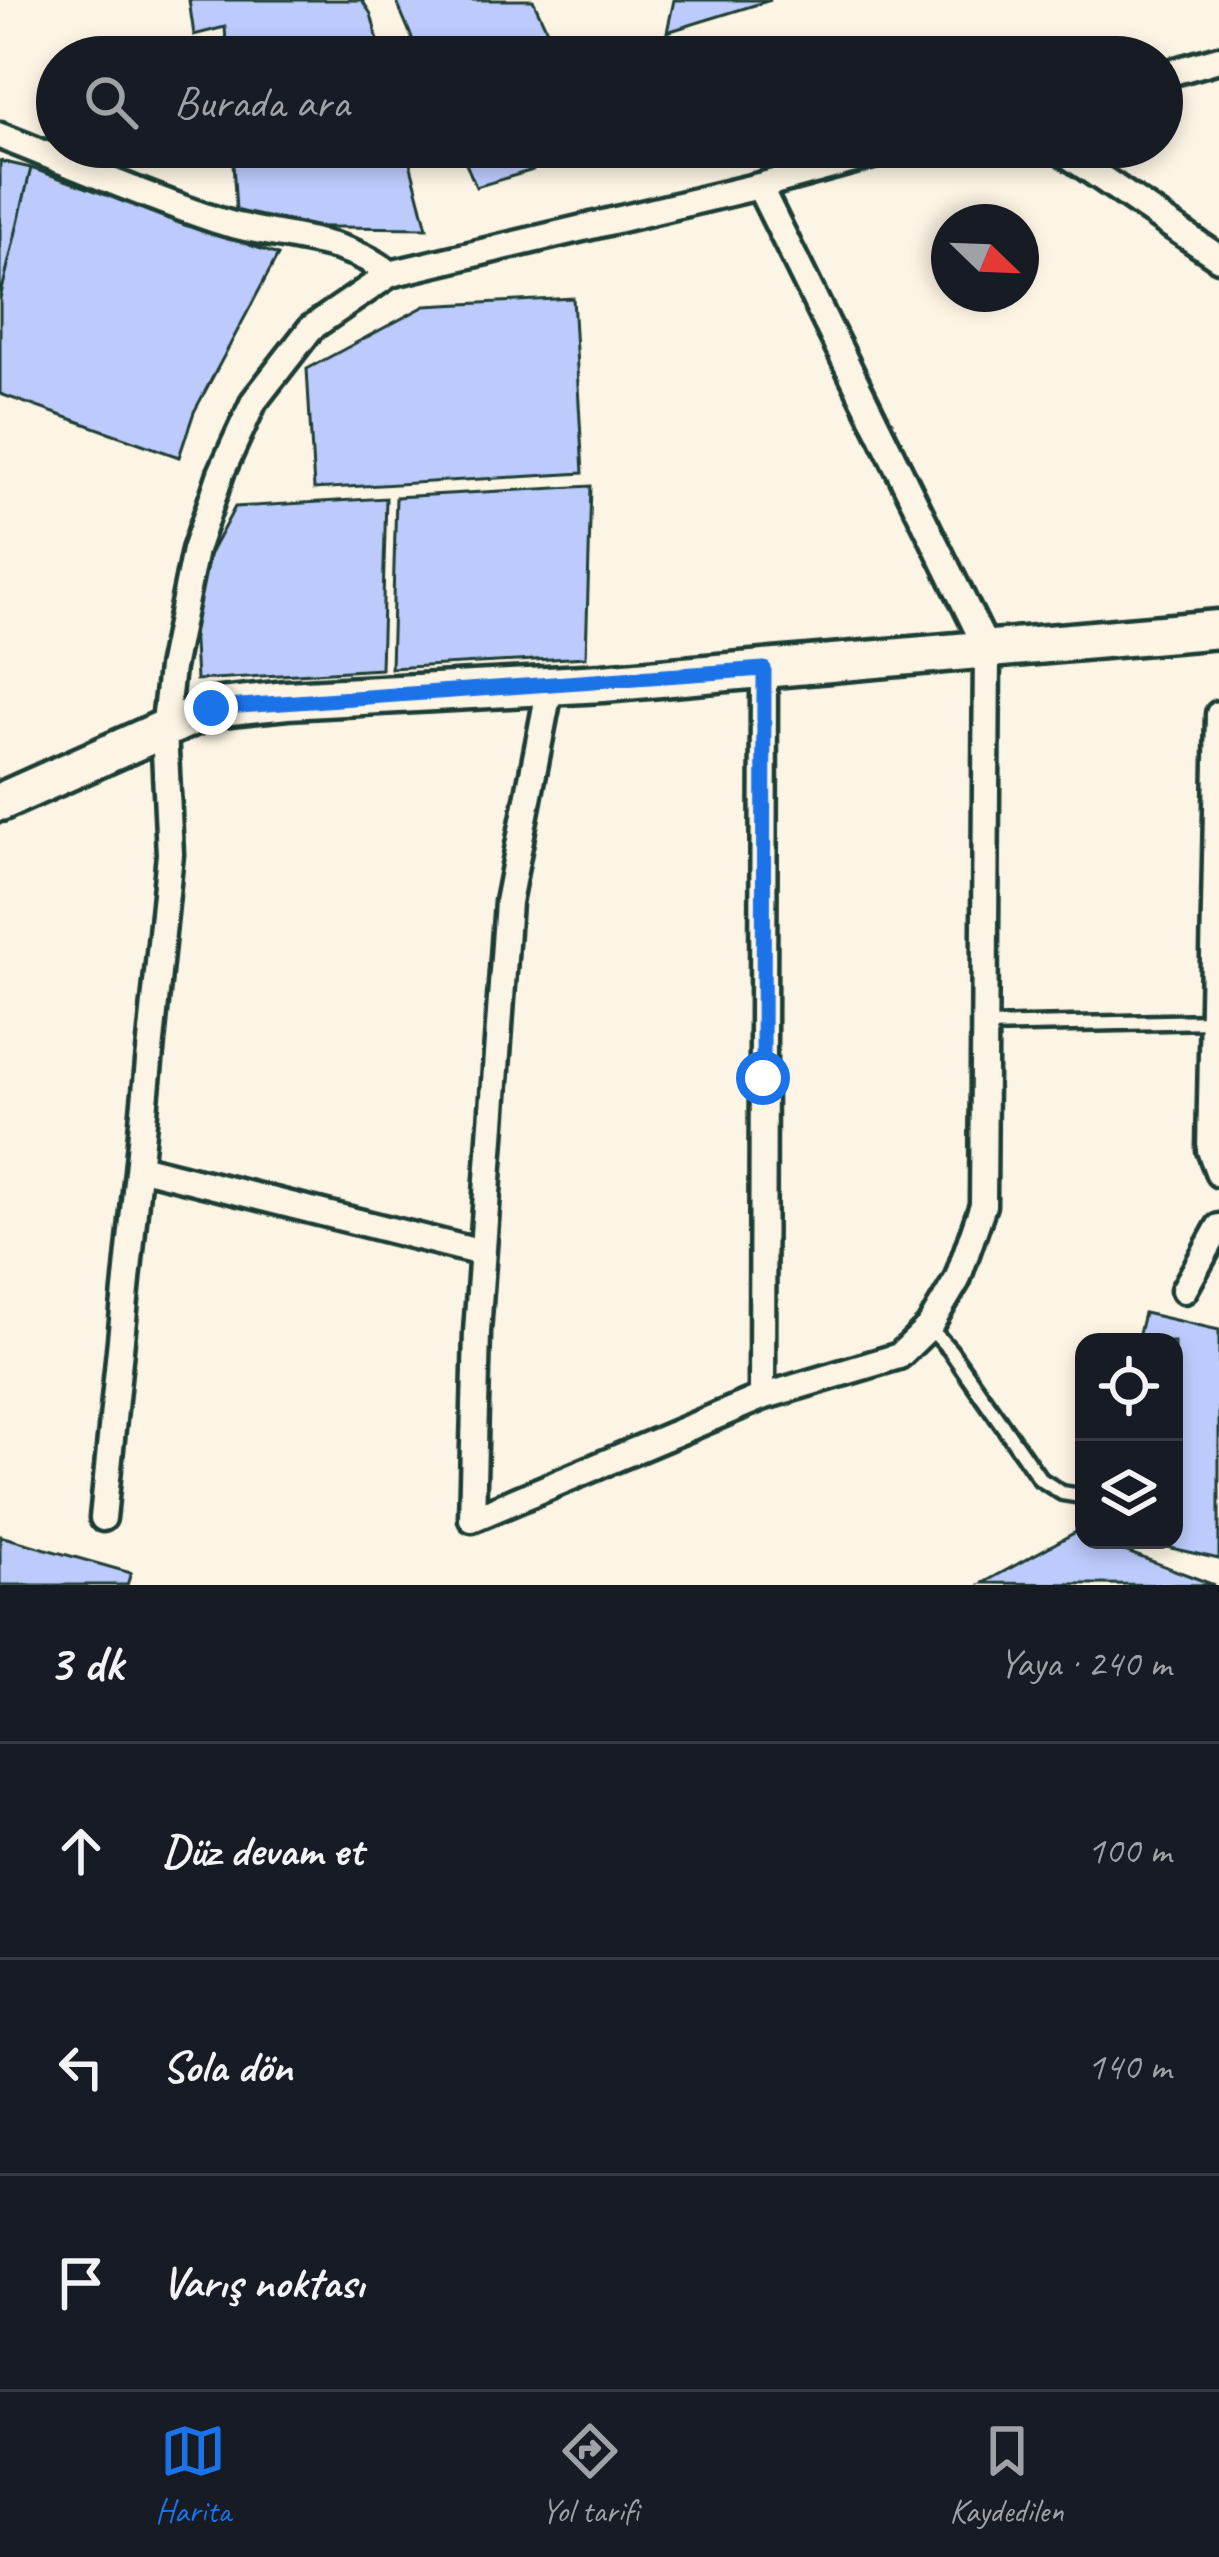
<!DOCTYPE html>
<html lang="tr">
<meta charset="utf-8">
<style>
:root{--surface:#171b24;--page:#242831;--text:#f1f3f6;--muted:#9ea1a6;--line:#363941;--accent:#1a73e8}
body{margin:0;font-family:Caveat,sans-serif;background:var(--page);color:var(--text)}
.controls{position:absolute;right:36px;bottom:36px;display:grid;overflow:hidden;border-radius:24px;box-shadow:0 6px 18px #0003}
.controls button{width:108px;height:108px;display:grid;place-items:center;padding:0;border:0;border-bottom:3px solid var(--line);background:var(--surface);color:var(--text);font:60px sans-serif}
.compass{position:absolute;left:931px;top:204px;width:108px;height:108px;border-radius:50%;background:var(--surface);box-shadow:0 6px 18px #0003;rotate:113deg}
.stop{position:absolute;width:36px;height:36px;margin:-27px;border:9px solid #1a73e8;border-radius:50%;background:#fff}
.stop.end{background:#1a73e8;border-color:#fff;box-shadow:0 3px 12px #0008}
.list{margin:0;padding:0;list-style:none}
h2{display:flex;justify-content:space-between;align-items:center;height:156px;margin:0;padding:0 48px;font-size:51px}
h2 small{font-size:39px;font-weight:400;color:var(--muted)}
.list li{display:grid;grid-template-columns:78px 1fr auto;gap:36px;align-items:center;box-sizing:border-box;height:216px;padding:0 48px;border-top:3px solid var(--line)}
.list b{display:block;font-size:45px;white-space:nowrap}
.list em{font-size:39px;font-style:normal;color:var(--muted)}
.icon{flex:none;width:66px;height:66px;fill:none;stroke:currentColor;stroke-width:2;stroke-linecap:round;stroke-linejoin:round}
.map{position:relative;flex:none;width:1219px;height:1585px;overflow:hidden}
.search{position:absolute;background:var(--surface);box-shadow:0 6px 18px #0003;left:36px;right:36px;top:36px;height:132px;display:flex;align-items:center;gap:30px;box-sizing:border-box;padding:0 42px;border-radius:66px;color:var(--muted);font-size:45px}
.sheet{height:804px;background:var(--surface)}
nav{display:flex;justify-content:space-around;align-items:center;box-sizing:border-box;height:168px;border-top:3px solid var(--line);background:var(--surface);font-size:33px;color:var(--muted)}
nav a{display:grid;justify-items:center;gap:6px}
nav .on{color:var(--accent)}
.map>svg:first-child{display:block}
.building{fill:#bdcbfc;stroke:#1f3d34;stroke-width:3}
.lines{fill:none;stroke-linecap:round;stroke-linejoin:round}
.lane-casing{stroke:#1f3d34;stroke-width:21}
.street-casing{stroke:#1f3d34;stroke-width:33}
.secondary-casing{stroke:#1f3d34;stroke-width:45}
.lane{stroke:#fcf5e5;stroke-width:12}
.street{stroke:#fcf5e5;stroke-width:24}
.secondary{stroke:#fcf5e5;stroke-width:36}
.route{stroke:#1a73e8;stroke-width:15}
</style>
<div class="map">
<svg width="1219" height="1585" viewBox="0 0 1219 1585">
<rect width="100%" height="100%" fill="#fcf5e5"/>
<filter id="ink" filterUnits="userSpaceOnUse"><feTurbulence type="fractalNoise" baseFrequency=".00833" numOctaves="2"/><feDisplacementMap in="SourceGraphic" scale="24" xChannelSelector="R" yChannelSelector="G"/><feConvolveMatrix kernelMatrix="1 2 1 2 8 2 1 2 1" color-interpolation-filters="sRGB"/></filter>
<g filter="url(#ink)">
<!-- building -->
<path class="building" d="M189,0H362L371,14L382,57H227L225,27L194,35Z
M396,0H533L554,45L552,57H420Z
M674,0H771L667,32Z
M232,147H406L427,228L237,226Z
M459,147H537L533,170L476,187Z
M0,161L31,168L0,299Z
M31,168L278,255L194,412L179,457L0,394V299Z
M573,298L583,473L314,489L307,369L425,306Z
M591,486L586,657L391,668L396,497Z
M386,498L381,669L196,680L191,589L235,507Z
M1144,1313L1219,1330V1559L1136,1540H1174V1342H1137Z
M1076,1532L1084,1535V1540H1096L1214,1585L983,1583Z
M0,1536L131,1573L127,1585H0Z"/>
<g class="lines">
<defs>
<path id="lane" d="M983,1026L1212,1021
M929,1327L950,1350L1040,1479L1062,1493L1081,1496"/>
<path id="street" d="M1162,75L1219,59
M0,136C72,164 143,196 216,220C273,239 343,235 390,274
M1056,147L1219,258
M550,686L508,902L477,1332L472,1519L762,1397L899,1356L929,1327L957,1280L983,1205L987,649L759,186
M1219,714L1210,1150L1219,1174
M139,1167L482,1253
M1184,1290L1219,1227
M762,1397L764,669
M103,1518L170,854L164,731L171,668L195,550L221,473L254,401L311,328L390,274L759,186L902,147"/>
<path id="secondary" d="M0,802L211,708L287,700L603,683L1219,629"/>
</defs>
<!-- lane casing -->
<use href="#lane" class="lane-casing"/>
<!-- street casing -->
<use href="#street" class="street-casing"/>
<!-- secondary casing -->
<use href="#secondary" class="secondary-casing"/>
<!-- lane -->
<use href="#lane" class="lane"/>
<!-- street -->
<use href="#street" class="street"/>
<!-- secondary -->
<use href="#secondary" class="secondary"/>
</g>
</g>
<g class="lines" filter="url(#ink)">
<!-- route -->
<path class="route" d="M211,708L764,669L763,1078"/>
</g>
</svg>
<div class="controls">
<button><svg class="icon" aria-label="locate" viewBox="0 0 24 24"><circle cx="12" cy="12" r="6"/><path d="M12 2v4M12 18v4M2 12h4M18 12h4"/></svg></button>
<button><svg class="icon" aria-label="layers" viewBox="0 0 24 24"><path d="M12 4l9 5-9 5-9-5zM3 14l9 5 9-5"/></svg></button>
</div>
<svg class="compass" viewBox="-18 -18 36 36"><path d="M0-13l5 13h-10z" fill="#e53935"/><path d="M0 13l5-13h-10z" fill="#9ea1a6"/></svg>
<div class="stop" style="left:763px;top:1078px"></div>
<div class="stop end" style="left:211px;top:708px"></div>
<div class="search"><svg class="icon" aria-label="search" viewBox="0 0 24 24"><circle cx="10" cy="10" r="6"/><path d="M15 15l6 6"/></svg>Burada ara</div>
</div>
<section class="sheet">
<h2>3 dk<small>Yaya · 240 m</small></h2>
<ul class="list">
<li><svg class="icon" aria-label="ahead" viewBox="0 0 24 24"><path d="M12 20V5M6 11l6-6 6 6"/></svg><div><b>Düz devam et</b></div><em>100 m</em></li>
<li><svg class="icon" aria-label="left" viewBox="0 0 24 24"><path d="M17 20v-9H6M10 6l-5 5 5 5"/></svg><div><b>Sola dön</b></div><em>140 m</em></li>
<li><svg class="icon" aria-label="arrive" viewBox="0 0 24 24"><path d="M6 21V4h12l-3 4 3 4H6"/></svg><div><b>Varış noktası</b></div></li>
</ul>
</section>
<nav>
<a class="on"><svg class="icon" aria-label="map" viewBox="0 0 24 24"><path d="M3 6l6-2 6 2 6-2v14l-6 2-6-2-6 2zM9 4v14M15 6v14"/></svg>Harita</a>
<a><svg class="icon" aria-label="directions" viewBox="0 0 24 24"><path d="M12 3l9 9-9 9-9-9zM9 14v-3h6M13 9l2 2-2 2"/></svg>Yol tarifi</a>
<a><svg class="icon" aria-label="saved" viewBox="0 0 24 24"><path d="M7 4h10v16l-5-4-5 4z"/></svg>Kaydedilen</a>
</nav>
